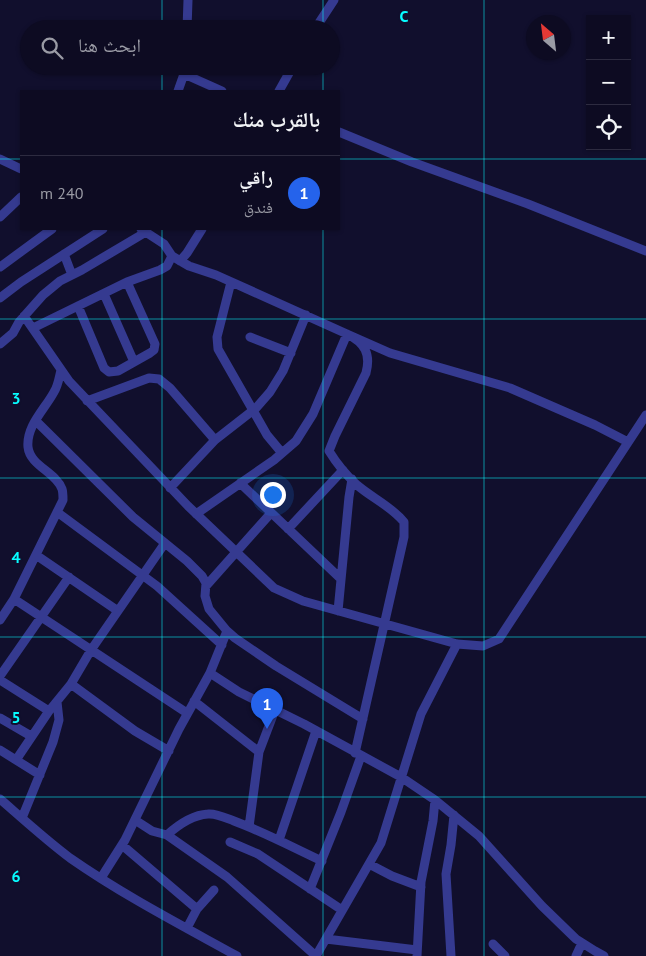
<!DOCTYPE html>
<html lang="ar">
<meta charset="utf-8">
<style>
:root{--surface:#0d0b22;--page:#1b192f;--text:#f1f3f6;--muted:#9a9ba5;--line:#2d2b40;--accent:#2563eb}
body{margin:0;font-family:"PT Sans","Noto Naskh Arabic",sans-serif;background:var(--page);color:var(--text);direction:rtl}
.controls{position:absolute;right:15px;top:15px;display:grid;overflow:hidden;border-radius:0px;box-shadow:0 1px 4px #0004}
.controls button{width:45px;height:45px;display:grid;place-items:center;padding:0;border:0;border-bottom:1px solid var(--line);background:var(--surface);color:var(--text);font:25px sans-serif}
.compass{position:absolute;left:526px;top:15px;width:45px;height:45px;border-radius:50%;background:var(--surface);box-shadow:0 1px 4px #0004;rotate:332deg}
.you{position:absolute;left:272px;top:494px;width:18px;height:18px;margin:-12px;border:4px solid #fff;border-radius:50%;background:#1a73e8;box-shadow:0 0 0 8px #1a73e833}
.badge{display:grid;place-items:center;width:32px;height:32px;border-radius:50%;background:var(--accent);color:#fff;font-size:16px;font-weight:700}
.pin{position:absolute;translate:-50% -41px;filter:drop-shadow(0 1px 2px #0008)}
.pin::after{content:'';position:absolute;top:26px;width:18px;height:15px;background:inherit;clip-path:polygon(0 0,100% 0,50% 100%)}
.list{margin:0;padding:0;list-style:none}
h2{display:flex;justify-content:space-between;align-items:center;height:65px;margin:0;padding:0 20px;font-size:21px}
h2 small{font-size:16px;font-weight:400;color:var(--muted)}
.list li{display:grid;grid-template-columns:32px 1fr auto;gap:15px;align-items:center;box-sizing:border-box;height:75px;padding:0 20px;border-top:1px solid var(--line)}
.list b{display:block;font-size:19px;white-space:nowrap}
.list p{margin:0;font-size:16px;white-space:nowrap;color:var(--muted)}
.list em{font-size:16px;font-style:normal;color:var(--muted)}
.icon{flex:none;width:28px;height:28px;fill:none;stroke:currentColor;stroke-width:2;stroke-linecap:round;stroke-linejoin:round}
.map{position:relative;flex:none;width:646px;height:956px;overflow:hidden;direction:ltr}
.search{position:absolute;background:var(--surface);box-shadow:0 1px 4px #0004;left:20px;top:20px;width:320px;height:55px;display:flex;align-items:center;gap:12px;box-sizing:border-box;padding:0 18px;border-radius:28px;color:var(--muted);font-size:19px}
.panel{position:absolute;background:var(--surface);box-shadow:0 1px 4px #0004;left:20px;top:90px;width:320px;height:140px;border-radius:0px;direction:rtl}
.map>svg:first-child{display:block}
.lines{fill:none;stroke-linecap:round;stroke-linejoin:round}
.minor{stroke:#353a90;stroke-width:9}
.grid{fill:none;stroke:#07fcff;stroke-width:1;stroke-opacity:0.55}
.grid-label{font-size:16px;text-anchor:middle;font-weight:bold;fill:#07fcff;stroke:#110f2d;stroke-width:4;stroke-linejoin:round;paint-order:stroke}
</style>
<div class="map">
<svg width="646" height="956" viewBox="0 0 646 956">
<rect width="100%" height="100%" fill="#110f2d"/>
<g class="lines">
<!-- minor -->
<path class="minor" d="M187,29L188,0
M315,29L334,0
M184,74L222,91
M178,91L184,74L185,66
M279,91L293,66
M339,132L412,162L528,204L646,251
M0,159L21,169
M0,217L21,197
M64,254L72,275
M172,256L189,266L216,275L347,334C365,343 371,354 366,373L335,436L329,451C337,464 346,475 357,485C372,498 391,506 404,522V537L355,753
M180,261L187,253L202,229
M0,267L52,229
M231,282L217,337L218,349L267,435L282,453
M104,294L134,362
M0,298L21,282L103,229
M78,306L104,368L109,372L118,371L150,353L154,350L155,344L127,282
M24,316L69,381L188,506L274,588L303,601L457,644L483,646L499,639L646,415
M33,328L127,282L160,270L167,266L172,256L164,244L141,229
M250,337L291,353
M0,344L13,333L19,322L43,295L60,281L82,270L146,232
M87,401L149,378L159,379L170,388L215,440
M36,421L133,517L187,561L202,576L206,583L205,596L209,609L227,631L235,638L276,666L363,719
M240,483L341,579
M170,488L215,440L256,408L270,392L283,371L306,315
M57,512L157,586L222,645
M196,514L274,460L296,441L313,414L347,334L390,353L510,388L595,425L628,442
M288,529L343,470
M36,555L118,611
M206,586L271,513
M14,599L187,713
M338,611L349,497L352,479
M0,620L14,599L63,500C63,496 63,492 62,489C56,472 30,466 28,447C26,426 45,409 54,392C58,386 59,378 61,370
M210,673L239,692L304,724L401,777L435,800L479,836L542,906L576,939L595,951L604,956
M0,676L69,577
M0,680L49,711
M71,684L135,731L169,751
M194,701L259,752
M0,718L31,736
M0,750L40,775
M16,760L49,711L71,684L91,650L165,543
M0,799C23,819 46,840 70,858C123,895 181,925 237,956
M22,818L53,742L59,720L57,702
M135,820L152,831L167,835L227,877L316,956
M249,827L259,752L275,710
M167,835C178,825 192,815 208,814C216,813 226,818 234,821C264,832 292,847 322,861
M279,840L316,731
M230,842L258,854L342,910
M122,845L197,909
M369,864L392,876L421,887
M101,878L125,840L179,729L210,673L227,631
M310,889L341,812L361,756
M187,928L197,909L214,890
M326,939L417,950
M493,944L505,956
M316,956L381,843L421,714L457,644
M417,956L421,882L433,821L435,800
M451,956L446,874L451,845L454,815
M576,956L582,943"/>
</g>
<!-- grid -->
<path class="grid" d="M162,0V29M323,0V29M484,0V956M162,66V91M323,66V91M0,159H21M339,159H646M162,229V956M323,229V956M0,319H646M0,478H646M0,637H646M0,797H646"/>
<g class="grid-label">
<text x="404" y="22">C</text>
<text x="16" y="404">3</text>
<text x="16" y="563">4</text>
<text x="16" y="723">5</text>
<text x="16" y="882">6</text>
</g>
</svg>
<div class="controls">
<button>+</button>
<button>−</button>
<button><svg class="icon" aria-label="locate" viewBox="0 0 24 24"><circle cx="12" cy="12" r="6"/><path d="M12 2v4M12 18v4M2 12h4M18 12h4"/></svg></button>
</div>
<svg class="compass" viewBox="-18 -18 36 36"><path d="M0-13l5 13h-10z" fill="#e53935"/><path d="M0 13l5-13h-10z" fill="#9a9ba5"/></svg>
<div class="you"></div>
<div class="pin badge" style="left:267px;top:729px">1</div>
<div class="search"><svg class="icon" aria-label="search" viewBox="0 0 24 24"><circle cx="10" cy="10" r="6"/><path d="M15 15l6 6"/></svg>ابحث هنا</div>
<section class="panel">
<h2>بالقرب منك<small></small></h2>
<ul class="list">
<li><span class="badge">1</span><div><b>راقي</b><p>فندق</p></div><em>240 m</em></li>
</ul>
</section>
</div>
